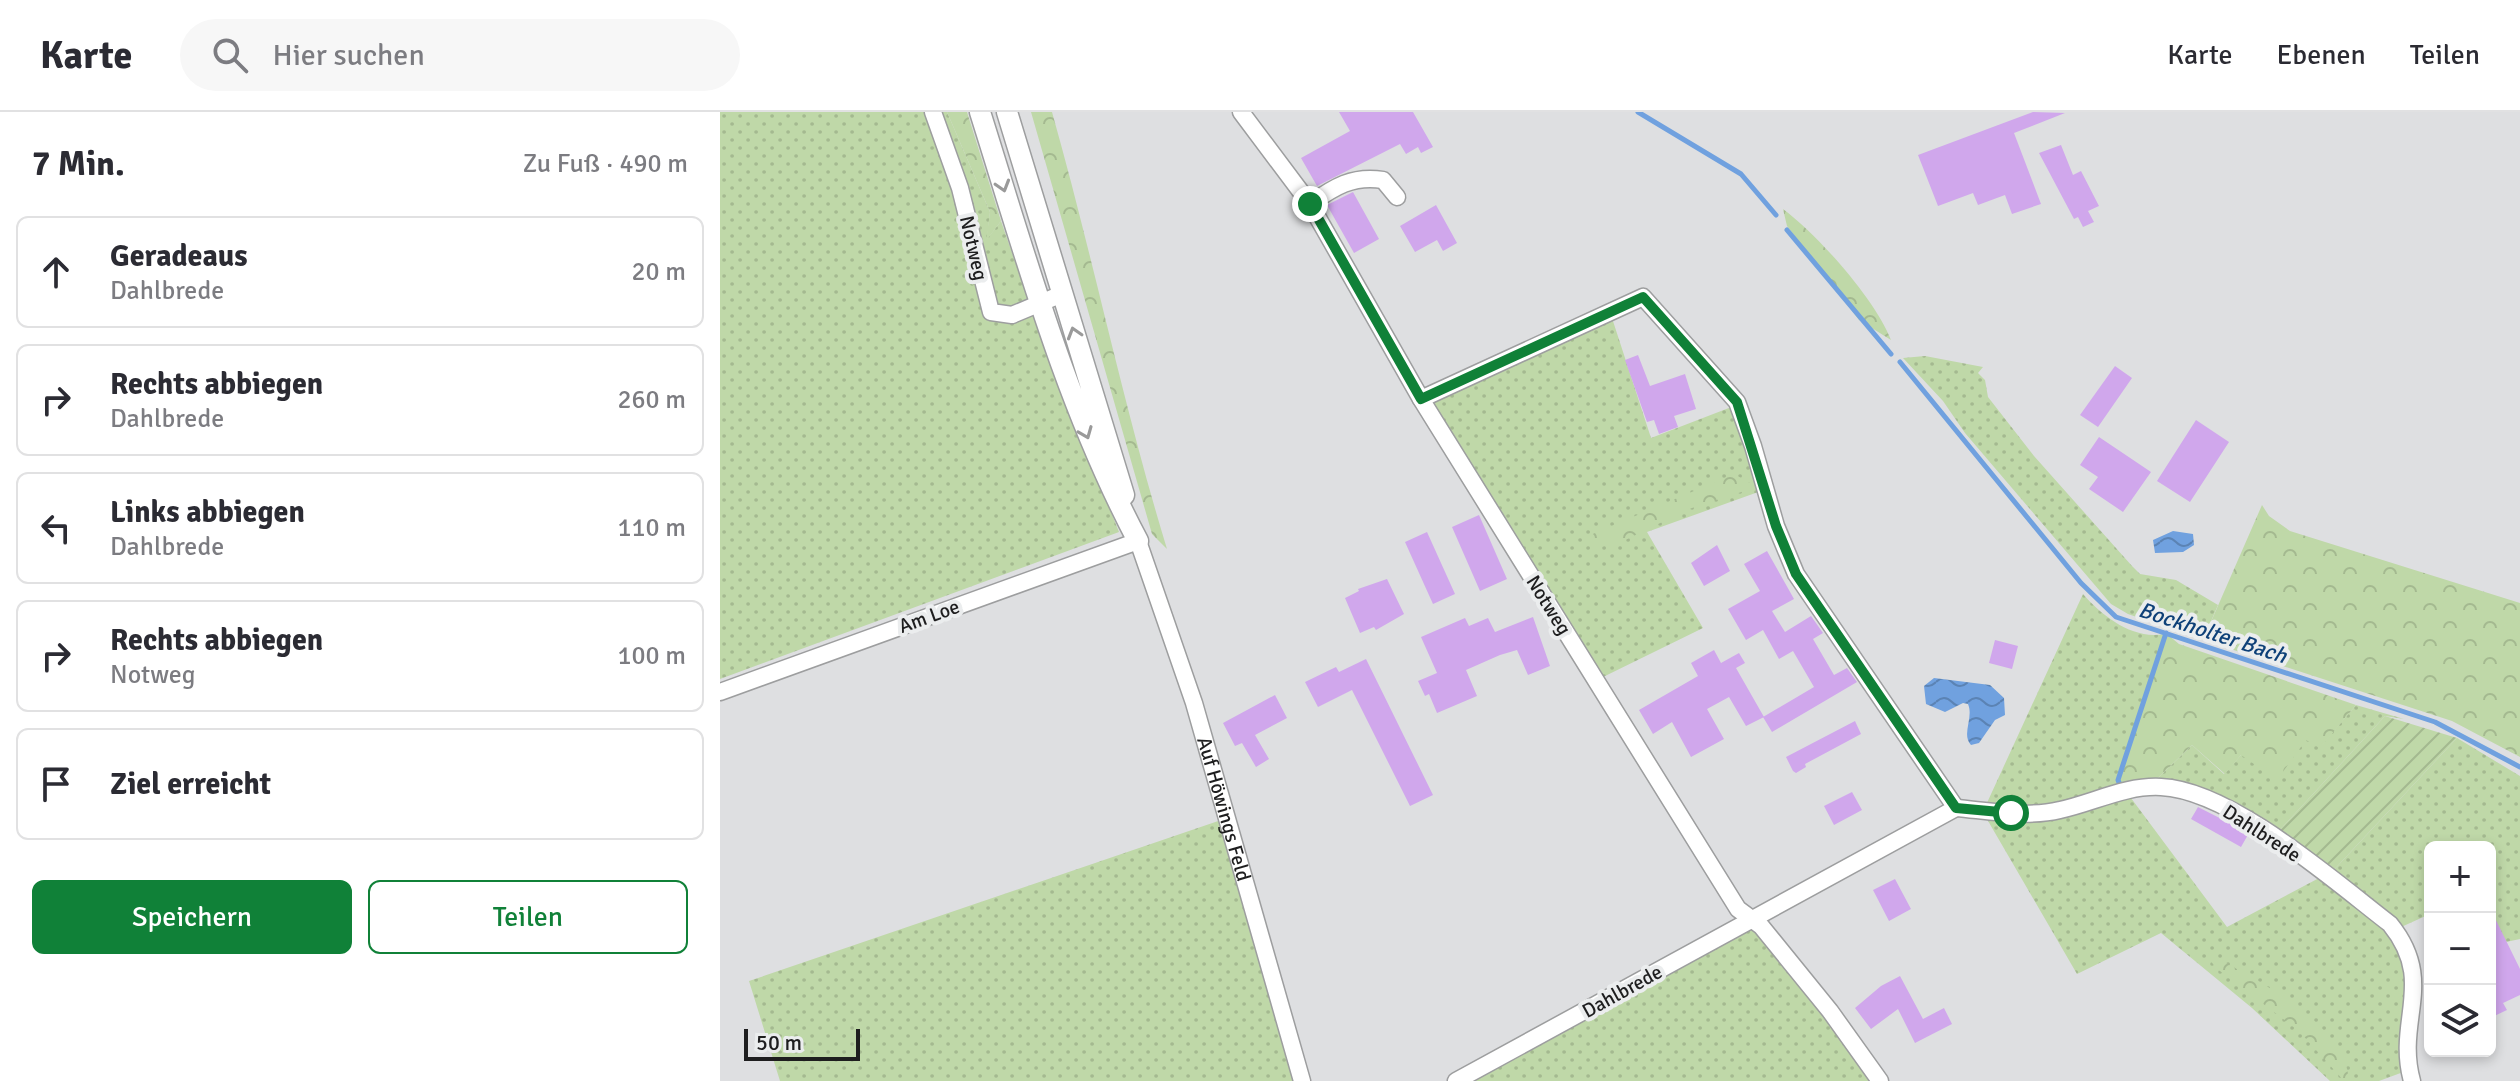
<!DOCTYPE html>
<html lang="de">
<meta charset="utf-8">
<style>
:root{--surface:#fff;--page:#f7f7f7;--text:#2b2b33;--muted:#7c7c81;--line:#e1e1e2;--accent:#108138}
body{margin:0;font-family:Signika,sans-serif;background:var(--page);color:var(--text)}
.controls{position:absolute;right:24px;bottom:24px;display:grid;overflow:hidden;border-radius:12px;box-shadow:0 4px 12px #0003}
.controls button{width:72px;height:72px;display:grid;place-items:center;padding:0;border:0;border-bottom:2px solid var(--line);background:var(--surface);color:var(--text);font:40px sans-serif}
.scale{position:absolute;left:24px;bottom:20px;width:116px;box-sizing:border-box;padding-left:8px;border:4px solid #1e1e1f;border-top:0;font-size:22px;line-height:28px;white-space:nowrap;color:#1e1e1f;-webkit-text-stroke:6px #ebedee;paint-order:stroke}
.stop{position:absolute;width:24px;height:24px;margin:-18px;border:6px solid #108138;border-radius:50%;background:#fff}
.stop.end{background:#108138;border-color:#fff;box-shadow:0 2px 8px #0008}
.list{margin:0;padding:0;list-style:none}
h2{display:flex;justify-content:space-between;align-items:center;height:104px;margin:0;padding:0 32px;font-size:34px}
h2 small{font-size:26px;font-weight:400;color:var(--muted)}
.list li{display:grid;grid-template-columns:52px 1fr auto;gap:24px;align-items:center;box-sizing:border-box;height:112px;margin:0 16px 16px;padding:0 16px;border:2px solid var(--line);border-radius:12px}
.list b{display:block;font-size:30px;white-space:nowrap}
.list p{margin:0;font-size:26px;white-space:nowrap;color:var(--muted)}
.list em{font-size:26px;font-style:normal;color:var(--muted)}
.actions{display:flex;gap:16px;padding:24px 32px}
.actions a{flex:1;padding:18px 0;border:2px solid var(--accent);border-radius:12px;text-align:center;font-size:28px;color:var(--accent)}
.actions .main{background:var(--accent);color:#fff}
.icon{flex:none;width:44px;height:44px;fill:none;stroke:currentColor;stroke-width:2;stroke-linecap:round;stroke-linejoin:round}
.map{position:relative;flex:none;width:1800px;height:969px;overflow:hidden}
header{display:flex;align-items:center;gap:48px;box-sizing:border-box;height:112px;padding:0 40px;background:var(--surface);border-bottom:2px solid var(--line)}
header strong{font-size:38px}
nav{display:flex;gap:44px;margin-inline-start:auto;font-size:28px}
.search{width:560px;height:72px;background:var(--page);display:flex;align-items:center;gap:20px;box-sizing:border-box;padding:0 28px;border-radius:44px;color:var(--muted);font-size:30px}
main{display:flex}
aside{flex:1;background:var(--surface)}
.map>svg:first-child{display:block}
.grass{fill:url(#grass-dots)}
.forest{fill:url(#forest-crowns)}
.garden{fill:url(#garden-furrows)}
.water{fill:url(#water-waves)}
.lines{fill:none;stroke-linecap:round;stroke-linejoin:round}
.stream{stroke:#70a1df;stroke-width:5}
.building{fill:#d0a7ec}
.minor-casing{stroke:#9d9e9f;stroke-width:19}
.major-casing{stroke:#9d9e9f;stroke-width:23}
.minor{stroke:#fff;stroke-width:16}
.major{stroke:#fff;stroke-width:20}
.oneway{stroke:#9a9a9a}
.route{stroke:#108138;stroke-width:10}
.labels{text-anchor:middle;stroke-width:8;stroke-linejoin:round;paint-order:stroke}
.street-label{font-size:20px;fill:#1e1e1f;stroke:#ebedee}
.water-label{font-size:22px;font-style:italic;fill:#0e4078;stroke:#ebedee}
</style>
<header>
<strong>Karte</strong>
<div class="search"><svg class="icon" aria-label="search" viewBox="0 0 24 24"><circle cx="10" cy="10" r="6"/><path d="M15 15l6 6"/></svg>Hier suchen</div>
<nav><a>Karte</a><a>Ebenen</a><a>Teilen</a></nav>
</header>
<main>
<aside>
<h2>7 Min.<small>Zu Fuß · 490 m</small></h2>
<ul class="list">
<li><svg class="icon" aria-label="ahead" viewBox="0 0 24 24"><path d="M12 20V5M6 11l6-6 6 6"/></svg><div><b>Geradeaus</b><p>Dahlbrede</p></div><em>20 m</em></li>
<li><svg class="icon" aria-label="right" viewBox="0 0 24 24"><path d="M7 20v-9h11M14 6l5 5-5 5"/></svg><div><b>Rechts abbiegen</b><p>Dahlbrede</p></div><em>260 m</em></li>
<li><svg class="icon" aria-label="left" viewBox="0 0 24 24"><path d="M17 20v-9H6M10 6l-5 5 5 5"/></svg><div><b>Links abbiegen</b><p>Dahlbrede</p></div><em>110 m</em></li>
<li><svg class="icon" aria-label="right" viewBox="0 0 24 24"><path d="M7 20v-9h11M14 6l5 5-5 5"/></svg><div><b>Rechts abbiegen</b><p>Notweg</p></div><em>100 m</em></li>
<li><svg class="icon" aria-label="arrive" viewBox="0 0 24 24"><path d="M6 21V4h12l-3 4 3 4H6"/></svg><div><b>Ziel erreicht</b></div></li>
</ul>
<div class="actions"><a class="main">Speichern</a><a>Teilen</a></div>
</aside>
<div class="map">
<svg width="1800" height="969" viewBox="0 0 1800 969">
<defs>
<pattern id="grass-dots" width="8" height="8" patternUnits="userSpaceOnUse" patternTransform="scale(2)"><rect width="8" height="8" fill="#bfd8a8"/><path d="M2 2h.1M6 6h.1" fill="none" stroke="#a4b990" stroke-width="1.8" stroke-linecap="round"/></pattern>
<pattern id="forest-crowns" width="20" height="18" patternUnits="userSpaceOnUse" patternTransform="scale(2)"><rect width="20" height="18" fill="#bfd8a8"/><path d="M2 6a3 3 0 1 1 6 0M12 15a3 3 0 1 1 6 0" fill="none" stroke="#a4b990"/></pattern>
<pattern id="garden-furrows" width="10" height="10" patternUnits="userSpaceOnUse" patternTransform="scale(2)"><rect width="10" height="10" fill="#bfd8a8"/><path d="M-1 1l2-2M0 10L10 0M9 11l2-2" fill="none" stroke="#a4b990"/></pattern>
<pattern id="water-waves" width="16" height="10" patternUnits="userSpaceOnUse" patternTransform="scale(2)"><rect width="16" height="10" fill="#70a1df"/><path d="M0 5q4-4 8 0t8 0" fill="none" stroke="#5b83b4"/></pattern>
</defs>
<rect width="100%" height="100%" fill="#dedfe1"/>
<!-- grass -->
<path class="grass" d="M0,0H227L270,100L267,127L281,109L322,227L399,420L0,567Z
M892,206L931,326L1014,294L1041,379L927,420L983,516L881,566L712,295V290Z
M1205,244L1263,255L1258,261L1265,268L1268,285L1314,344L1412,454L1420,462L1456,468L1498,493L1483,528L1408,502L1391,492L1245,321L1223,289L1183,246Z
M1363,482C1382,504 1413,528 1444,522L1397,668L1404,676L1322,694L1266,693Z
M1636,593L1684,607L1665,604L1556,722L1437,667L1472,633L1504,662L1521,643L1586,627L1600,635Z
M1737,626L1800,664V827L1786,830L1770,802V735H1710V802L1679,816L1611,761Z
M1408,682L1507,815L1601,765L1660,807L1686,847V959L1659,969H1610L1532,896L1441,821L1357,862L1264,702Z
M507,706L582,969H60L29,869Z
M1029,812L1041,817L1152,969H738Z"/>
<!-- forest -->
<path class="forest" d="M227,0H247L281,109L266,129L270,100Z
M311,0H332C373,145 403,293 447,437L432,422Z
M1063,97C1098,123 1155,187 1171,228L1139,208L1067,114Z
M1014,362L1037,375L969,397L897,432L872,436L868,424Z
M1542,393L1549,404L1570,419L1800,491V645L1732,609L1483,528Z
M1447,522L1459,532L1636,593L1600,636L1586,628L1557,668L1521,643L1505,662L1472,633L1437,667L1404,676L1398,669Z
M1484,840C1530,863 1626,911 1629,969H1624L1579,919L1496,856Z"/>
<!-- garden -->
<path class="garden" d="M1665,604L1737,626L1611,761L1556,722Z"/>
<!-- water -->
<path class="water" d="M1453,419L1473,422L1474,433L1463,440L1435,441L1433,428Z
M1214,566L1270,573L1284,586L1285,603L1275,608L1259,631L1251,633C1241,622 1254,606 1248,592L1243,591L1225,600L1206,592L1204,574Z"/>
<g class="lines">
<!-- stream -->
<path class="stream" d="M918,0L1021,62L1056,103
M1067,118L1171,242
M1180,250L1361,471L1396,505L1715,610L1800,655
M1400,673L1398,668L1446,521"/>
</g>
<!-- building -->
<path class="building" d="M619,0H693L713,35L701,41L698,35L686,42L680,32L597,74L581,46L630,19Z
M1313,0L1345,1L1294,21L1321,92L1292,102L1285,83L1258,93L1253,81L1218,94L1198,43Z
M1341,33L1353,63L1361,59L1379,94L1368,99L1374,110L1363,115L1358,105L1354,107L1319,41Z
M633,80L659,127L634,141L607,93Z
M716,93L737,131L723,139L717,128L695,140L680,114Z
M918,243L930,274L965,262L976,297L954,304L958,315L939,322L934,308L927,310L905,248Z
M1395,254L1412,266L1378,315L1360,303Z
M1476,308L1509,330L1470,390L1437,369Z
M1379,325L1431,360L1403,400L1369,377L1378,365L1360,353Z
M759,403L787,467L760,479L732,415Z
M707,420L735,482L713,492L685,430Z
M997,433L1010,459L984,474L971,451Z
M1047,439L1074,487L1052,499L1065,520L1091,504L1103,521L1093,527L1114,563L1127,556L1137,570L1052,620L1043,605L1094,575L1073,539L1059,547L1043,518L1026,528L1008,497L1040,479L1024,452Z
M667,467L684,502L656,518L654,515L640,521L625,486L639,479L638,477Z
M813,505L830,554L808,563L797,538L780,543L746,558L757,584L717,601L709,582L705,584L698,569L717,561L701,525L745,506L749,514L768,506L775,520Z
M1275,528L1298,534L1292,557L1269,551Z
M994,538L1001,551L1019,541L1025,551L1016,556L1044,605L1026,614L1009,585L987,597L1004,627L971,645L952,610L933,622L919,598L978,564L971,551Z
M646,547L713,683L690,694L632,578L598,595L585,570L616,555L619,560Z
M555,583L567,606L535,623L549,647L536,655L522,631L515,634L503,611Z
M1135,609L1141,622L1085,652L1086,655L1076,661L1073,659L1066,645Z
M1132,680L1142,698L1114,713L1104,694Z
M1478,695L1529,721L1521,735L1471,707Z
M1175,767L1191,797L1169,809L1153,778Z
M1770,796L1800,857V883L1783,891L1787,898L1770,906Z
M1180,864L1203,907L1224,896L1232,912L1195,931L1178,897L1151,917L1135,896L1161,874Z"/>
<g class="lines">
<defs>
<g id="minor">
<path d="M213,0L240,76L271,200L292,203L342,182"/>
<path d="M521,0L590,92L701,287L1018,797L1041,814L1110,899L1160,969"/>
<path d="M590,92C614,75 633,63 663,68L677,85"/>
<path d="M701,287L923,185L1017,290L1033,334L1056,414L1076,462L1236,696L736,969"/>
<path id="s1" d="M0,580L418,429L474,591L582,969"/>
<path d="M1236,696C1270,699 1307,706 1340,698C1373,691 1406,673 1441,675C1511,678 1614,769 1670,812C1717,870 1675,908 1692,969"/>
</g>
<path id="major" d="M260,0C306,146 346,293 418,429
M287,0L404,383"/>
</defs>
<!-- minor casing -->
<use href="#minor" class="minor-casing"/>
<!-- major casing -->
<use href="#major" class="major-casing"/>
<!-- minor -->
<use href="#minor" class="minor"/>
<!-- major -->
<use href="#major" class="major"/>
</g>
<!-- one-way arrows -->
<defs><path id="oneway-chevron" d="M-2-3.5L2.5 0L-2 3.5" fill="none" stroke-width="1.6" stroke-linecap="round" stroke-linejoin="round" transform="scale(2)"/></defs>
<g class="oneway">
<use href="#oneway-chevron" transform="translate(283 74) rotate(73)"/>
<use href="#oneway-chevron" transform="translate(354 221) rotate(-107)"/>
<use href="#oneway-chevron" transform="translate(366 321) rotate(68)"/>
</g>
<g class="lines">
<!-- route -->
<path class="route" d="M590,92L701,287L923,185L1017,290L1056,414L1076,462L1236,696L1291,701"/>
</g>
<g class="labels">
<!-- street labels -->
<g class="street-label">
<text transform="translate(254 136) rotate(77)" y="7">Notweg</text>
<text transform="translate(829 493) rotate(58)" y="7">Notweg</text>
<text transform="translate(209 504) rotate(-20)" y="7">Am Loe</text>
<text dy="7" stroke="none"><textPath href="#s1" startOffset="726">Auf Höwings Feld</textPath></text>
<text transform="translate(1542 721) rotate(33)" y="7">Dahlbrede</text>
<text transform="translate(902 879) rotate(-29)" y="7">Dahlbrede</text>
</g>
<!-- water labels -->
<g class="water-label">
<text transform="translate(1493 520) rotate(18)" y="8">Bockholter Bach</text>
</g>
</g>
</svg>
<div class="controls">
<button>+</button>
<button>−</button>
<button><svg class="icon" aria-label="layers" viewBox="0 0 24 24"><path d="M12 4l9 5-9 5-9-5zM3 14l9 5 9-5"/></svg></button>
</div>
<div class="scale">50 m</div>
<div class="stop" style="left:1291px;top:701px"></div>
<div class="stop end" style="left:590px;top:92px"></div>
</div>
</main>
